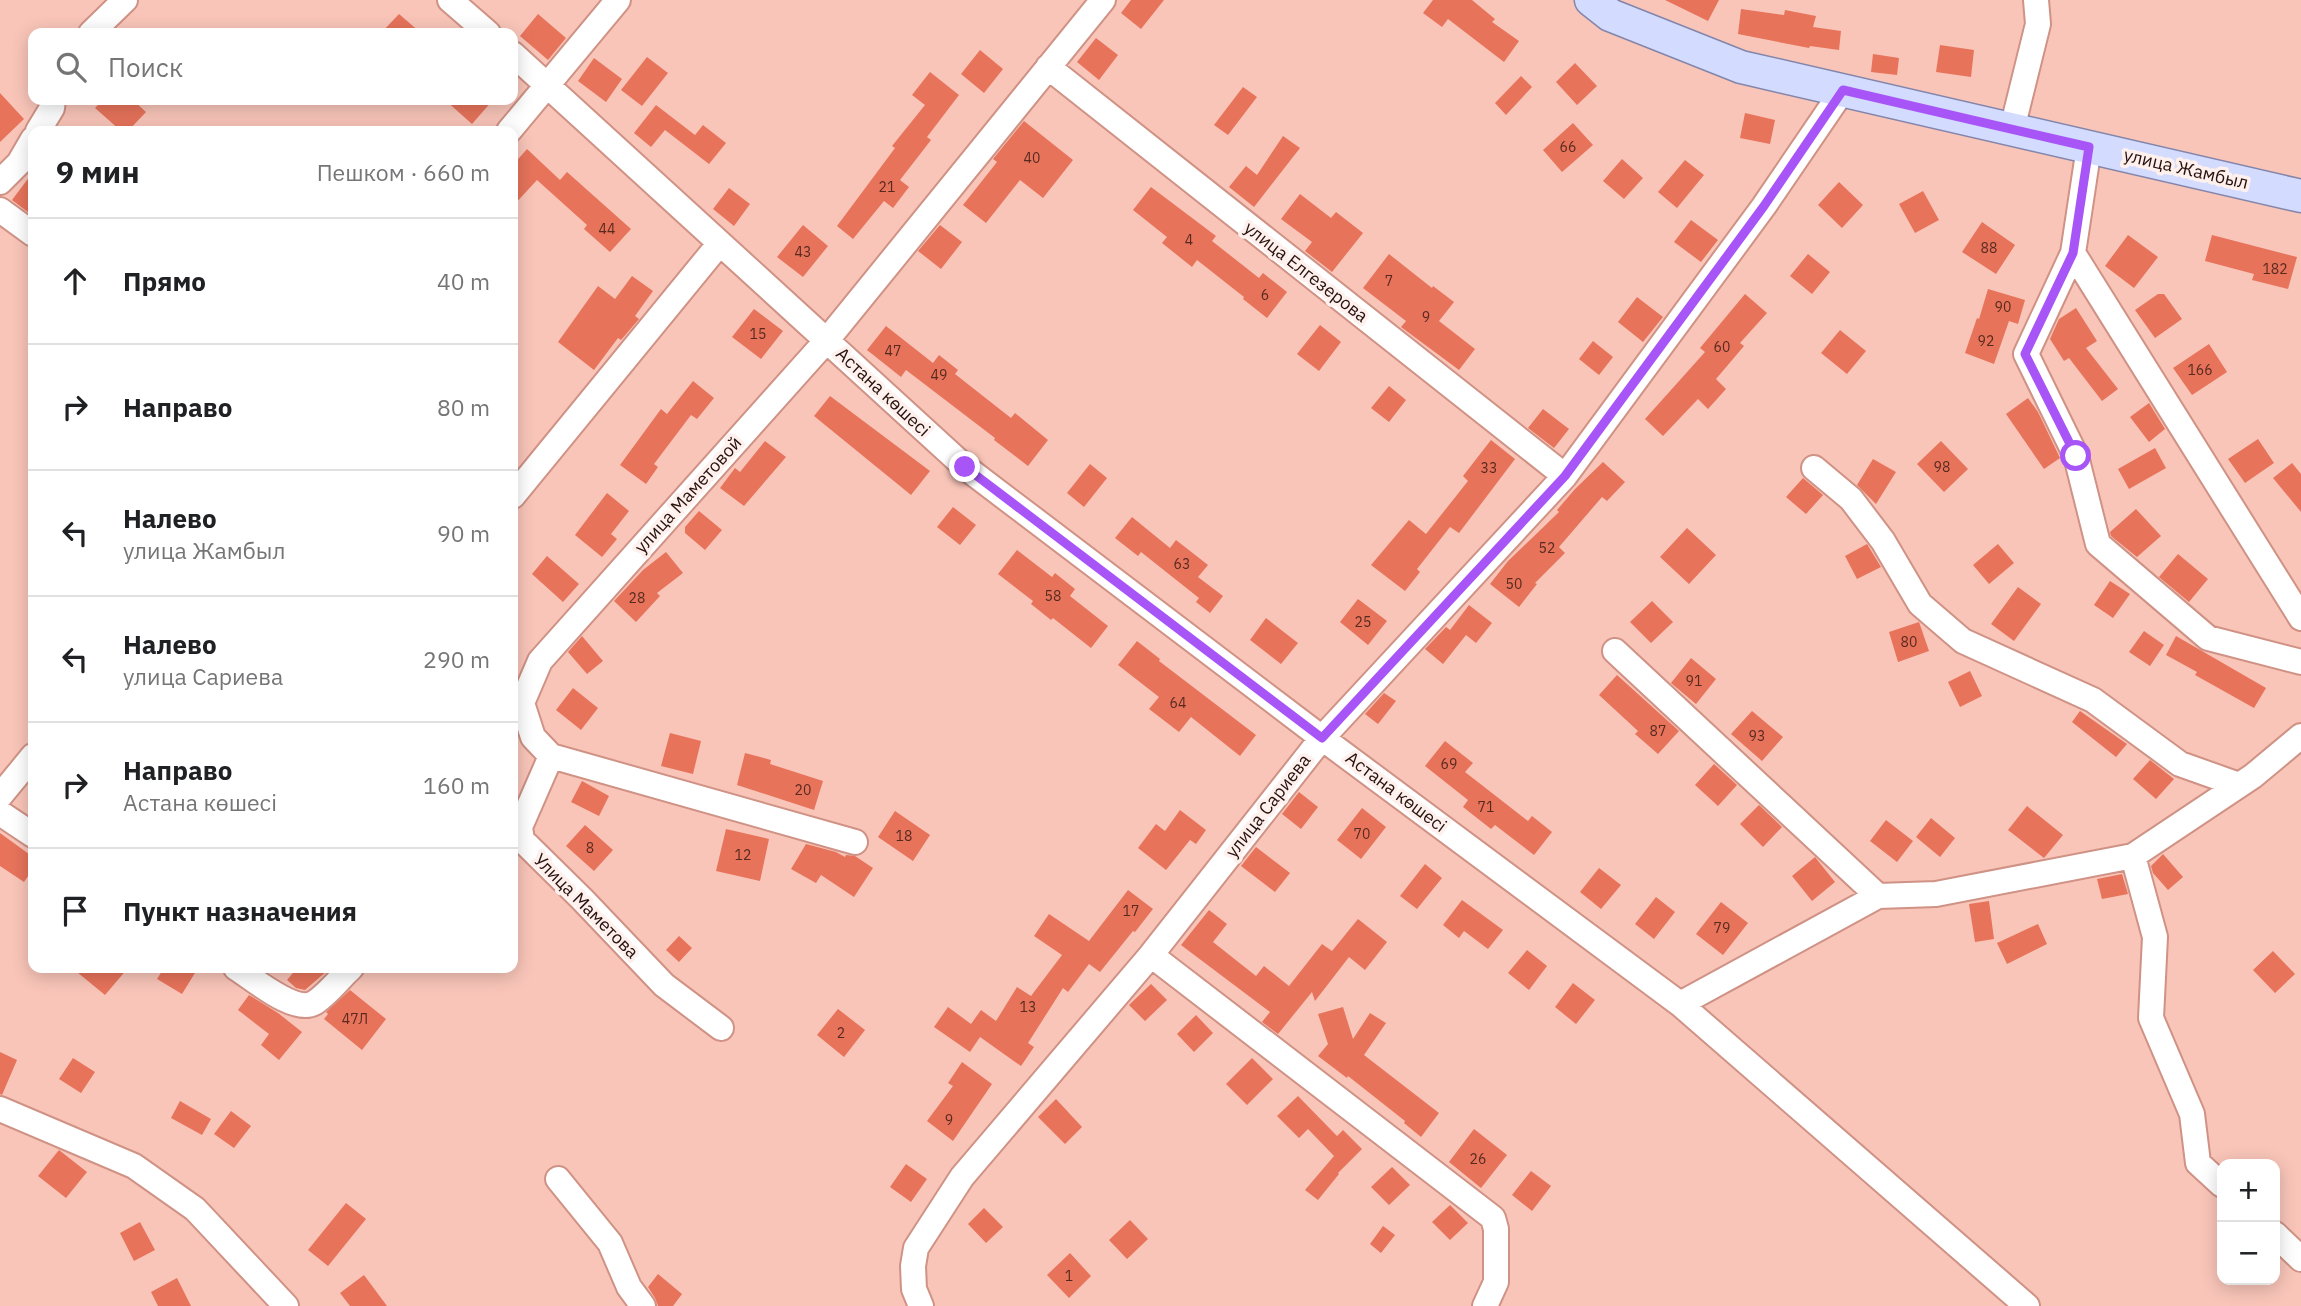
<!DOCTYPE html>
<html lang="ru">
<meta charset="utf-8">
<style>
:root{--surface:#fff;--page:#f2f2f2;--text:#202124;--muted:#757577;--line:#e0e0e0}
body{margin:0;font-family:"IBM Plex Sans",sans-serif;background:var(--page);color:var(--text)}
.controls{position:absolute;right:21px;bottom:21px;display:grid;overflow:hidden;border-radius:14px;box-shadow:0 4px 18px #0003}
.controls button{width:63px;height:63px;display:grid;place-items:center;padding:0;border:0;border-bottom:2px solid var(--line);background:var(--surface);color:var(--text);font:35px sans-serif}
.stop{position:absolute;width:21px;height:21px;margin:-16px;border:5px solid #a855f7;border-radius:50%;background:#fff}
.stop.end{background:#a855f7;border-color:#fff;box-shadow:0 2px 7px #0008}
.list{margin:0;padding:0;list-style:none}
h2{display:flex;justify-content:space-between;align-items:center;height:91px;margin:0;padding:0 28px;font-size:30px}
h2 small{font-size:23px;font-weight:400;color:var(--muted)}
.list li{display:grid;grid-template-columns:46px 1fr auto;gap:21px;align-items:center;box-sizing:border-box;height:126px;padding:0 28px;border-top:2px solid var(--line)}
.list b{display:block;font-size:26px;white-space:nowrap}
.list p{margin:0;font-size:23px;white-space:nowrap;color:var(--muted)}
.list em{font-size:23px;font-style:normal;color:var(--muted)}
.icon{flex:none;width:38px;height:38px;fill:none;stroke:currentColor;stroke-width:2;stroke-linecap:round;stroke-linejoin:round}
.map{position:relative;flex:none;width:2301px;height:1306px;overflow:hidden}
.search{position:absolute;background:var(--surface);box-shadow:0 4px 18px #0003;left:28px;top:28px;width:490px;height:77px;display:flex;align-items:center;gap:18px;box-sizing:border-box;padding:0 24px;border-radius:14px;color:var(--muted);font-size:26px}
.panel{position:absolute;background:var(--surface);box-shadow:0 4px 18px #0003;left:28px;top:126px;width:490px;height:847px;border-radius:14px}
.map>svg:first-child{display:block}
.building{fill:#e7735b}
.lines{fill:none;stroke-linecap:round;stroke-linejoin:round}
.minor-casing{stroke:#cf9285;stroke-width:28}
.major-casing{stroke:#8385aa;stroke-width:35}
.minor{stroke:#fff;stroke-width:24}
.major{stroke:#d3dcff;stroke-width:32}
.route{stroke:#a855f7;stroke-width:9}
.labels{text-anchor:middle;stroke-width:7;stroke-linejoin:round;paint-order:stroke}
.number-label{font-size:14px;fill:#572a20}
.street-label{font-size:18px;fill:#27110d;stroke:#fef0ed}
</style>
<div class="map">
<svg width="2301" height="1306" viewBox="0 0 2301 1306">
<rect width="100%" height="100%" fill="#f9c5b9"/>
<!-- building -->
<path class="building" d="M1131,0H1164L1141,29L1121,13Z
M1433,0H1472L1495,19L1492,22L1519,41L1504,62L1448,19L1442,27L1423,13Z
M1665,0H1719L1708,21Z
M1741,9L1784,15L1785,10L1816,16L1813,27L1841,31L1839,50L1810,46L1809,48L1738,34Z
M399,14L421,33H381Z
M538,14L566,38L548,60L520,36Z
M1096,38L1118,55L1099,80L1077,62Z
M1940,45L1974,50L1971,77L1936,72Z
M980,50L1003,69L984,93L961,74Z
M1873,54L1899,58L1897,75L1871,72Z
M647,57L668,73L642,106L621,90Z
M594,58L622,79L606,102L578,81Z
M1575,63L1597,86L1577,105L1556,82Z
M930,72L959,95L927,137L931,140L900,180L909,187L893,208L884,201L853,239L837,226L895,148L892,146L925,105L912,95Z
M1521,76L1532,87L1506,115L1495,103Z
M1243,87L1257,97L1228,135L1214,125Z
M0,93L24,119L0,142Z
M103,100H133L146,112L128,131H121L95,108Z
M445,100H493L472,124Z
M656,105L695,135L703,125L726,143L709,164L665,130L651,147L634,133Z
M1745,113L1775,120L1770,144L1740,138Z
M1024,121L1073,160L1043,198L1020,180L986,223L963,205L997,162L993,159Z
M1573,123L1593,145L1562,172L1543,150Z
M1283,136L1300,148L1254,207L1229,187L1246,166L1257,175Z
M527,149L560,180L567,172L631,229L610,252L584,229L587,225L537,180L513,206V165Z
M1622,159L1643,178L1624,199L1603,181Z
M1685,160L1704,175L1677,208L1658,192Z
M33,172V216L12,200Z
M1839,182L1863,205L1842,228L1818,205Z
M1151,187L1216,236L1212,241L1259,278L1263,273L1287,292L1267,318L1243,299L1244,297L1197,260L1192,267L1162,243L1167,237L1133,210Z
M729,188L750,204L734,226L713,209Z
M1923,191L1939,220L1915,233L1899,204Z
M1300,194L1331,218L1336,212L1363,233L1332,272L1305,251L1312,242L1281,219Z
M1691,220L1718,240L1701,262L1674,242Z
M1982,222L2015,245L1996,274L1962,252Z
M803,225L828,246L803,277L777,257Z
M940,225L962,242L941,269L918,251Z
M2128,235L2158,257L2134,288L2105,266Z
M2212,235L2297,257L2288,289L2252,280L2254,274L2205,261Z
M1389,254L1432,288L1433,286L1454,302L1439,321L1475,349L1459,370L1401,327L1406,321L1363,288Z
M1808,254L1830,272L1812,294L1790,276Z
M632,276L653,291L635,316L639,319L621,340L618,338L594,370L558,342L598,286L615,299Z
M1988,289L2025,300L2018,324L2009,321L1994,364L1965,353L1977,318L1979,319Z
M1745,294L1767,313L1740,343L1744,346L1716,379L1726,389L1708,409L1698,399L1663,436L1645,419L1705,352L1700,348Z
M2158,294H2164L2182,319L2155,338L2135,310Z
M1637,297L1663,317L1643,342L1618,322Z
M2076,308L2097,341L2086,348L2118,389L2102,401L2069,358L2064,361L2050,339L2059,319Z
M754,309L783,331L761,359L732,337Z
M1320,325L1341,342L1319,371L1297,354Z
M886,326L933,363L939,355L958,370L955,374L1011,418L1015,413L1048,440L1028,466L994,440L995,438L906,370L901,377L867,350Z
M1840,330L1866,351L1847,374L1821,353Z
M1593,341L1613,357L1599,375L1579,359Z
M2209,344L2227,372L2192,395L2173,368Z
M693,381L714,398L697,419L691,415L654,464L658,467L646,484L620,465L661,409L667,414Z
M1389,386L1406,400L1389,422L1371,408Z
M830,396L930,471L911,495L814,416Z
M2028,398L2038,412L2060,458L2044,469L2006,414Z
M2149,403L2165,429L2149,442L2130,417Z
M1543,409L1569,429L1554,448L1528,428Z
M2258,439L2274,463L2245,483L2228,459Z
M1491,440L1515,459L1459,533L1450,527L1417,569L1420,572L1405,591L1371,565L1409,520L1426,534L1468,481L1463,476Z
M765,441L786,457L744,506L720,488L735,468L740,472Z
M1941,441L1968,469L1944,492L1917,464Z
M2155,448L2166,468L2129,489L2118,469Z
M1873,459L1896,472L1876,504L1857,485Z
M1603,462L1625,482L1607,501L1602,497L1559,547L1565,553L1535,583L1537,584L1519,607L1490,584L1508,561L1559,512L1557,510L1575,489Z
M2292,463L2301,474V512L2273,478Z
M1090,464L1107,478L1084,507L1067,493Z
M1803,478L1823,495L1806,514L1786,497Z
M607,493L629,511L611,534L617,539L602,557L575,535Z
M953,507L976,525L960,545L937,527Z
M2136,509L2161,536L2137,557L2111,536L2110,532Z
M699,511L722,530L705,550L685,533V527Z
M1132,517L1170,548L1176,540L1208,565L1198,577L1223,596L1210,613L1196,602L1199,598L1141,552L1138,556L1115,538Z
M1687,528L1716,555L1689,584L1660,557Z
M1867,544L1881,567L1857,579L1845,556Z
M1998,544L2014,563L1989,584L1973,565Z
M1017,550L1052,577L1055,573L1075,589L1070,596L1108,626L1091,648L1053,618L1051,620L1031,604L1033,601L998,574Z
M666,552L683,573L657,593L660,596L636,622L614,601L643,570Z
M2178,554L2208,579L2189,602L2159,577Z
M547,556L579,584L563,602L532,574Z
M2110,581L2130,594L2113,618L2094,605Z
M2018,587L2041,604L2014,641L1991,624Z
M1358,599L1387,621L1368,645L1340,622Z
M1652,601L1673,622L1651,643L1630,622Z
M1469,605L1492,623L1476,643L1466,635L1443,664L1425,649L1446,627L1450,630Z
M1266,618L1298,643L1281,664L1250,640Z
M1919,622L1929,651L1898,662L1889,632Z
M2144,631L2164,645L2150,666L2129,652Z
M582,636L603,661L587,674L568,652Z
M2176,636L2266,688L2254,708L2195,675L2197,672L2166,655Z
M1137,641L1160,659L1159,661L1256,735L1240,756L1191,717L1179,732L1149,709L1159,697L1118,665Z
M1691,658L1716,679L1696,704L1671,683Z
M1970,671L1982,696L1960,707L1948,682Z
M1617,675L1679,731L1658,754L1635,734L1638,731L1599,695Z
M573,688L598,708L581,730L556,710Z
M1384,693L1396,701L1378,724L1365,714Z
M1752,711L1783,737L1762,761L1731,734Z
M2080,711L2127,744L2116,757L2072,722Z
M670,733L701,741L693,774L661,766Z
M1445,741L1473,763L1465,772L1528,821L1532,816L1552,832L1534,855L1495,825L1491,829L1463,807L1468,800L1425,766Z
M745,753L771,760L770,764L823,781L814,810L737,785Z
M2150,760L2174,779L2156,799L2133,779Z
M1714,764L1737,785L1718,806L1695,785Z
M582,781L609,796L599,816L571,802Z
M1299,792L1318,807L1301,829L1282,814Z
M1759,805L1782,827L1763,847L1740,824Z
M2027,806L2063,835L2044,858L2008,830Z
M1362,808L1386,827L1361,859L1337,840Z
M1180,810L1206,830L1196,844L1190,840L1166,870L1138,848L1156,824L1165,831Z
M895,811L930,835L913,861L878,837Z
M1931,818L1955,838L1940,857L1916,837Z
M1886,820L1913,841L1897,862L1870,841Z
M585,825L613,850L594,871L566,846Z
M726,829L769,839L760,881L716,871Z
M0,833L33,857V869L24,882L0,866Z
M806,844L836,852L845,857L846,855L855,856L873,868L854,897L821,875L816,883L791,869Z
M1256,847L1290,873L1275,892L1241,866Z
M2163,854L2183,877L2168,890L2153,873L2151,866Z
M1815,857L1835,882L1812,901L1792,876Z
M1425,864L1442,878L1417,909L1400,896Z
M1599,868L1621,885L1601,909L1580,892Z
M2122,874L2128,894L2102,899L2097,879Z
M1128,890L1153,909L1135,932L1133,931L1100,972L1089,964L1068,992L1063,988L1028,1043L1034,1047L1021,1066L980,1037L970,1052L934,1027L948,1007L971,1024L981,1010L996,1021L1017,987L1031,996L1062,955L1034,936L1049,914L1089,941Z
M1656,897L1675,912L1654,939L1635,924Z
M1462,900L1503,930L1488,949L1464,931L1459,938L1443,925Z
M1989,901L1994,939L1975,942L1969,904Z
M1721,902L1748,923L1723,955L1696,934Z
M1209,910L1227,924L1213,942L1256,976L1264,966L1289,986L1322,944L1332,951L1358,919L1387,942L1365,970L1349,957L1315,1001L1312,992L1278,1034L1262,1022L1270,1012L1181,945Z
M2038,924L2047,944L2007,964L1997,943Z
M679,936L692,948L679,962L666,950Z
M1527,950L1547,966L1529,990L1508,973Z
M2273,951L2295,974L2275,993L2253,970Z
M72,968H128L105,995Z
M164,968H198L182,994L157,979Z
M297,968H323L327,971L305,990L296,988L287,980Z
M1573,983L1595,1000L1576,1024L1555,1007Z
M1151,984L1167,1000L1145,1021L1129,1005Z
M350,990L386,1019L362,1050L324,1019L328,1014L326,1012Z
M249,995L278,1013L302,1032L279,1060L261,1045L269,1034L238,1010Z
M1343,1007L1353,1039L1370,1013L1386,1023L1364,1055L1439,1113L1421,1137L1404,1123L1405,1121L1348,1076L1347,1078L1318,1056L1328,1044L1318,1014Z
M838,1009L865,1030L844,1057L817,1035Z
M1196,1015L1213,1033L1194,1052L1177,1034Z
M0,1052L17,1060L2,1095L0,1094Z
M73,1058L95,1072L81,1093L59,1079Z
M1252,1058L1273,1079L1247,1105L1226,1084Z
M962,1062L992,1084L953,1141L927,1121L953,1086L948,1083Z
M1298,1096L1337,1136L1343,1130L1362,1149L1338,1173L1339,1174L1318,1200L1305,1190L1334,1156L1308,1129L1299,1138L1277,1116Z
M1056,1099L1082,1127L1065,1144L1038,1117Z
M180,1101L211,1119L202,1135L171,1118Z
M231,1111L251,1126L234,1148L214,1134Z
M1474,1129L1507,1155L1481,1188L1449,1162Z
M59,1150L87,1172L66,1198L38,1176Z
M906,1164L927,1179L911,1202L890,1187Z
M1392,1167L1410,1185L1389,1205L1371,1187Z
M1531,1171L1551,1186L1532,1211L1512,1195Z
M346,1203L366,1219L328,1266L308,1250Z
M1450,1205L1468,1223L1450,1240L1432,1222Z
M984,1208L1003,1227L986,1243L968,1224Z
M1130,1220L1148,1239L1127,1259L1109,1240Z
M140,1222L155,1250L134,1261L120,1233Z
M1383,1226L1395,1235L1381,1253L1370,1244Z
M1070,1253L1091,1276L1069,1298L1047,1275Z
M658,1274L682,1294L673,1306H658L655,1298L648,1287Z
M364,1275L387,1306H350L340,1293Z
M177,1278L191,1306H158L151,1292Z"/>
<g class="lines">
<defs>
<path id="minor" d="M450,0L488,33
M91,33L125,0
M513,54L965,467L1322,738L1680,1004L2027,1306
M1048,67L1565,476
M2012,129L2038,24L2036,0
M38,131L52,108L53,100
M509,131L618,0
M2089,147L2073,253L2301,618
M0,182L19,163L33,139
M0,210L33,234
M2073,253L2026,354L2076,456L2098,544L2208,638L2301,662
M1814,468L1851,499L1883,541L1920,604L1963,641L2093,700L2180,764L2239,785
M513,496L720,243
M1615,651L1878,896
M551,756L520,827L522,840L582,899L664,985L721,1028
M0,796L33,756
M0,813L33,835
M855,842L551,756L533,737L522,703L540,661L827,340L1103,0
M2133,856L2155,937L2151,1018L2192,1114L2198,1163L2222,1185
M1151,955L1493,1218L1496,1229V1282L1485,1306
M236,968C254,979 294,1014 314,1003C327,995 340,978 351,968
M1680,1004L1878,896L1936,894L2133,856L2253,776L2301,736
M0,1109L134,1166L195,1209L286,1306
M558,1179L610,1243L629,1287L643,1306
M2275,1234L2301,1259
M921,1306L914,1289L913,1266L916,1248L962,1177L1151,955L1322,738L1565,476L1764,206L1843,90"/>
<path id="major" d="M1591,0L1610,15L1741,67L2301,196"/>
</defs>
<!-- minor casing -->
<use href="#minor" class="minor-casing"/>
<!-- major casing -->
<use href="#major" class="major-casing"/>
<!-- minor -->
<use href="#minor" class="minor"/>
<!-- major -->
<use href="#major" class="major"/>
</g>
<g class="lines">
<!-- route -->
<path class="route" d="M965,467L1322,738L1565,476L1764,206L1843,90L2089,147L2073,253L2025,354L2076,456"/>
</g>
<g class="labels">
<!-- number labels -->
<g class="number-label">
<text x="1568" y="152">66</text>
<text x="1032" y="163">40</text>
<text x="887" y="192">21</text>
<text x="607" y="234">44</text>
<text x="1189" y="245">4</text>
<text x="1989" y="253">88</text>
<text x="803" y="257">43</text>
<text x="2275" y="274">182</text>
<text x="1389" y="286">7</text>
<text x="1265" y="300">6</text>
<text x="2003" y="312">90</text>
<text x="1426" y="322">9</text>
<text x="758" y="339">15</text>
<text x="1986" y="346">92</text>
<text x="1722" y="352">60</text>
<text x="893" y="356">47</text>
<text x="2200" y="375">166</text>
<text x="939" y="380">49</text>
<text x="1942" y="472">98</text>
<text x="1489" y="473">33</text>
<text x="1547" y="553">52</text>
<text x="1182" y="569">63</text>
<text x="1514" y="589">50</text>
<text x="1053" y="601">58</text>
<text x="637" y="603">28</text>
<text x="1363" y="627">25</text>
<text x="1909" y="647">80</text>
<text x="1694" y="686">91</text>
<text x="1178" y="708">64</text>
<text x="1658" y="736">87</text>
<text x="1757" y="741">93</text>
<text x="1449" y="769">69</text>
<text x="803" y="795">20</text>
<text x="1486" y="812">71</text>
<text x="1362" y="839">70</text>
<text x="904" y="841">18</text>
<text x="590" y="853">8</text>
<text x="743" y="860">12</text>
<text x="1131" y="916">17</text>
<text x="1722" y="933">79</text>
<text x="1028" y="1012">13</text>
<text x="355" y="1024">47Л</text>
<text x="841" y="1038">2</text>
<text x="949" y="1125">9</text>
<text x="1478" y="1164">26</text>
<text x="1069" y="1281">1</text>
</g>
<!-- street labels -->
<g class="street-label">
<text transform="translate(2186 169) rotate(13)" y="6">улица Жамбыл</text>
<text transform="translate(1306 272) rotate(38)" y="6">улица Елгезерова</text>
<text transform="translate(883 392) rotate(43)" y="6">Астана көшесі</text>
<text transform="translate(688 495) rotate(-48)" y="6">улица Маметовой</text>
<text transform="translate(1396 792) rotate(37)" y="6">Астана көшесі</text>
<text transform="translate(1268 806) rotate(-52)" y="6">улица Сариева</text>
<text transform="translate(586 906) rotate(45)" y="6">Улица Маметова</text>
</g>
</g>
</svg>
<div class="controls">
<button>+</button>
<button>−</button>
</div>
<div class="stop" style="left:2076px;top:456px"></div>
<div class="stop end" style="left:965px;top:467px"></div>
<div class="search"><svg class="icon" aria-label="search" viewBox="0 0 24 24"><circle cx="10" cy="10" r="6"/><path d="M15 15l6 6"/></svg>Поиск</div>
<section class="panel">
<h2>9 мин<small>Пешком · 660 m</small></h2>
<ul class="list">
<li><svg class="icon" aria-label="ahead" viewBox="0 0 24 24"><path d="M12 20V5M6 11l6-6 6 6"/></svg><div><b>Прямо</b></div><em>40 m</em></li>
<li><svg class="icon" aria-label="right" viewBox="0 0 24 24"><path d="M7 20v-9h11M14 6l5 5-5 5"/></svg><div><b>Направо</b></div><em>80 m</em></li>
<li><svg class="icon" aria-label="left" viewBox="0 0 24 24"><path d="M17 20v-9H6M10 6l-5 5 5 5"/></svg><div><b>Налево</b><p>улица Жамбыл</p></div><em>90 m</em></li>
<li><svg class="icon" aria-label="left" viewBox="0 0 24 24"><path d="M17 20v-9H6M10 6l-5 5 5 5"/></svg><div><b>Налево</b><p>улица Сариева</p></div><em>290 m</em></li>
<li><svg class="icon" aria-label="right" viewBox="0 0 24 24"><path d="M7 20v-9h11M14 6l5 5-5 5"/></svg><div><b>Направо</b><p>Астана көшесі</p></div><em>160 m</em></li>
<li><svg class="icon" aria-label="arrive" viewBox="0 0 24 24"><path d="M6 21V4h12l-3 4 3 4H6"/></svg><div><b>Пункт назначения</b></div></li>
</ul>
</section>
</div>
